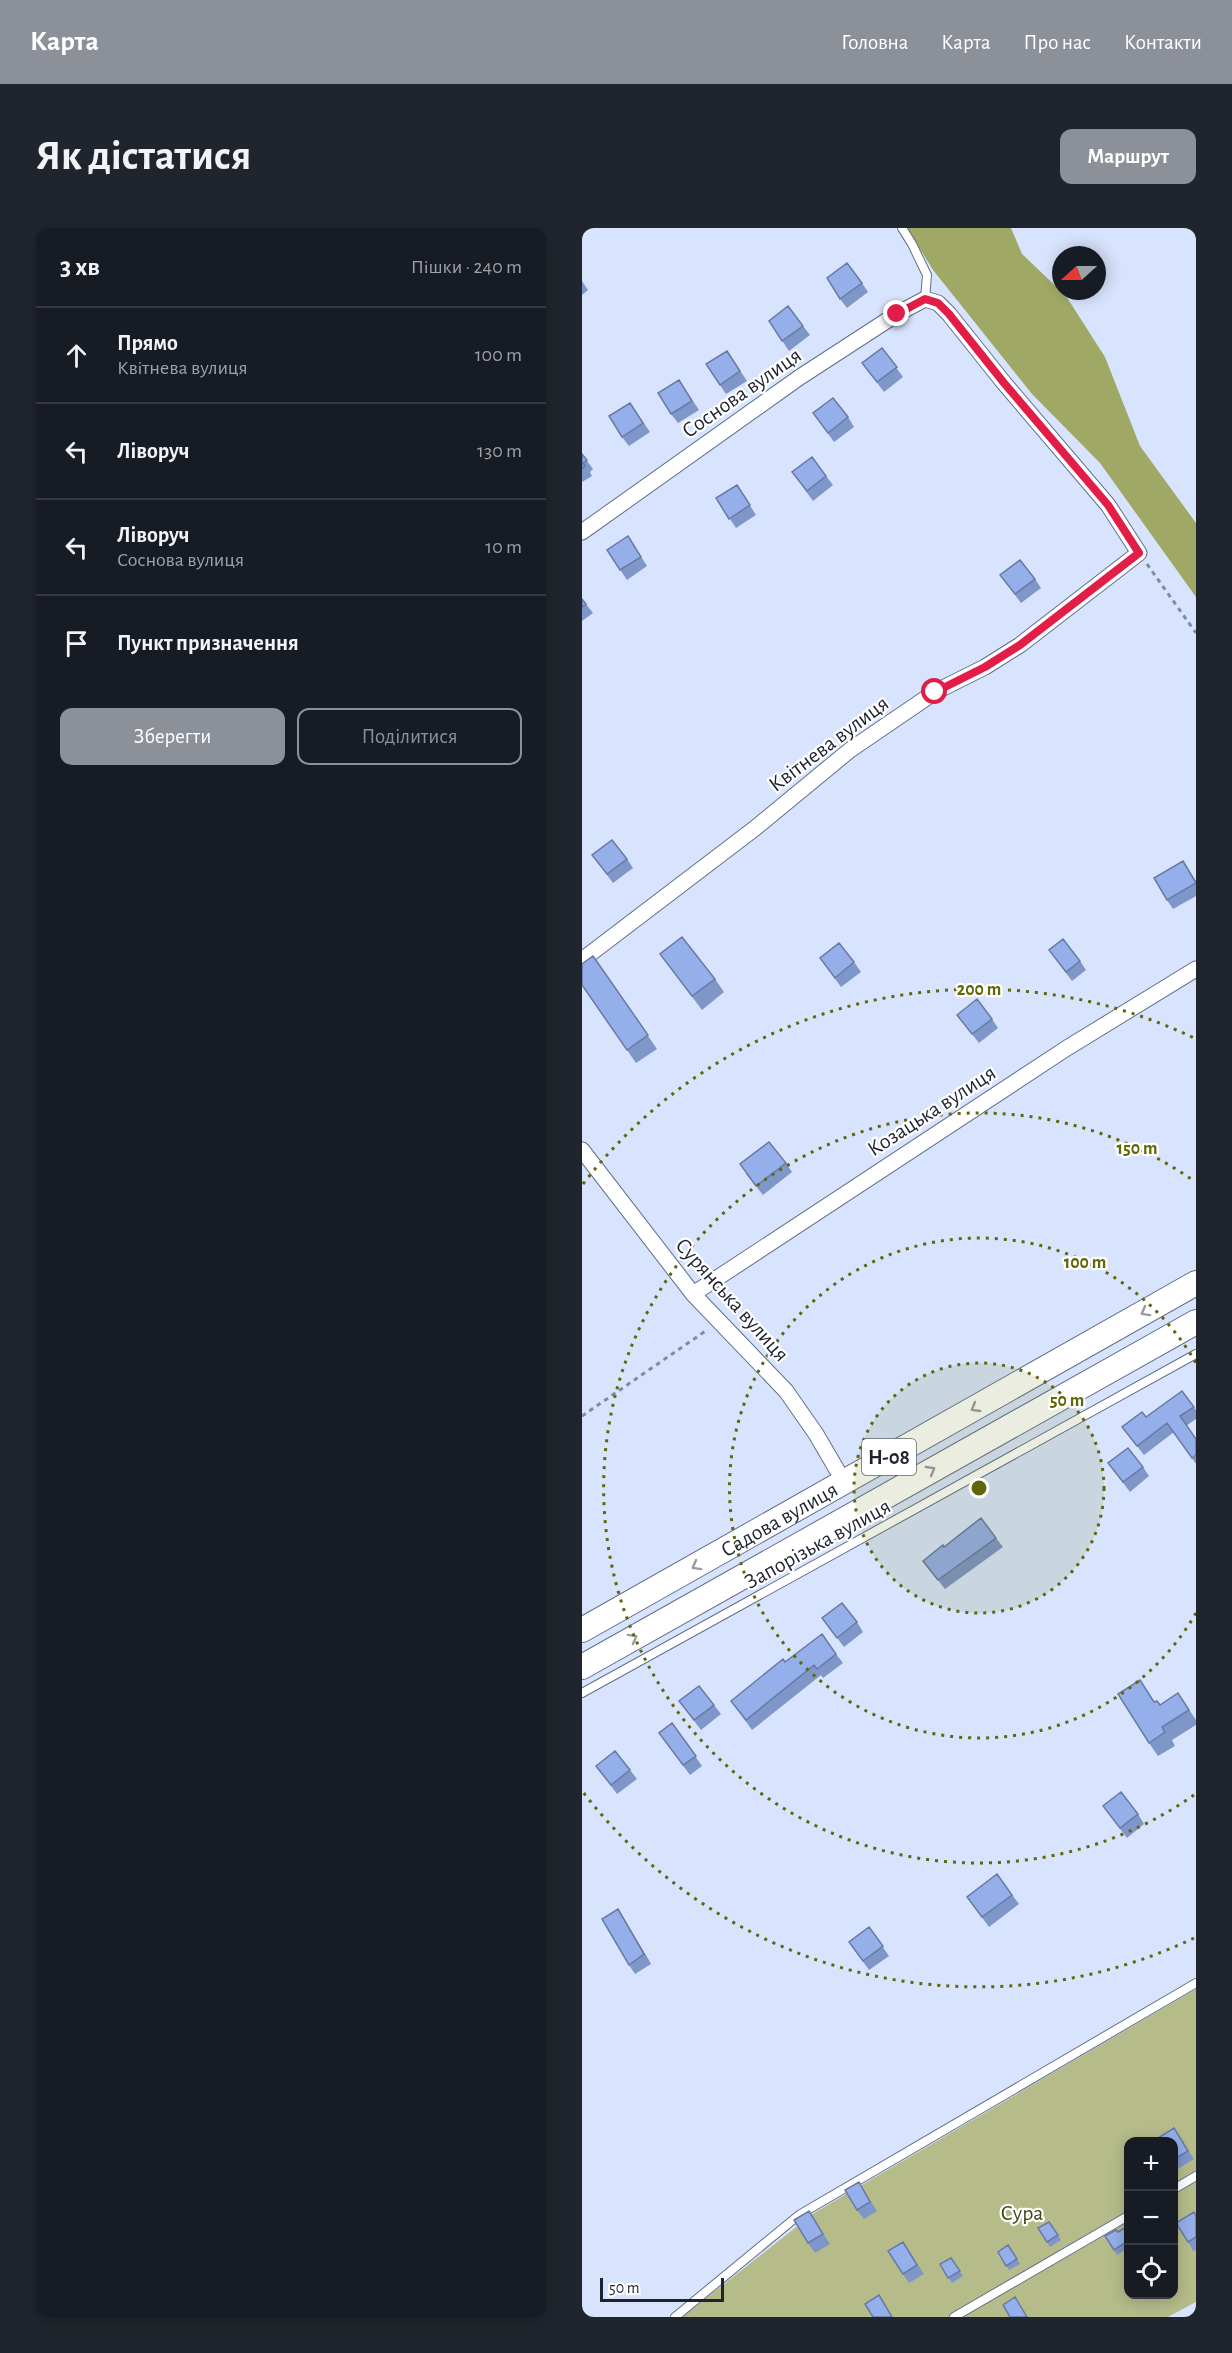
<!DOCTYPE html>
<html lang="uk">
<meta charset="utf-8">
<style>
:root{--surface:#171b24;--page:#20242c;--text:#f1f3f6;--muted:#9ea1a6;--line:#363941;--accent:#8c9099}
body{margin:0;font-family:"Alegreya Sans",sans-serif;background:var(--page);color:var(--text)}
.controls{position:absolute;right:18px;bottom:18px;display:grid;overflow:hidden;border-radius:12px;box-shadow:0 3px 15px #0003}
.controls button{width:54px;height:54px;display:grid;place-items:center;padding:0;border:0;border-bottom:2px solid var(--line);background:var(--surface);color:var(--text);font:30px sans-serif}
.compass{position:absolute;left:470px;top:18px;width:54px;height:54px;border-radius:50%;background:var(--surface);box-shadow:0 3px 15px #0003;rotate:249deg}
.scale{position:absolute;left:18px;bottom:15px;width:124px;box-sizing:border-box;padding-left:6px;border:3px solid #1e232f;border-top:0;font-size:16px;line-height:21px;white-space:nowrap;color:#1e232f;-webkit-text-stroke:4px #fff;paint-order:stroke}
.stop{position:absolute;width:18px;height:18px;margin:-14px;border:4px solid #e11d48;border-radius:50%;background:#fff}
.stop.end{background:#e11d48;border-color:#fff;box-shadow:0 2px 6px #0008}
.list{margin:0;padding:0;list-style:none}
h2{display:flex;justify-content:space-between;align-items:center;height:78px;margin:0;padding:0 24px;font-size:26px}
h2 small{font-size:20px;font-weight:400;color:var(--muted)}
.list li{display:grid;grid-template-columns:39px 1fr auto;gap:18px;align-items:center;box-sizing:border-box;height:96px;padding:0 24px;border-top:2px solid var(--line)}
.list b{display:block;font-size:22px;white-space:nowrap}
.list p{margin:0;font-size:20px;white-space:nowrap;color:var(--muted)}
.list em{font-size:20px;font-style:normal;color:var(--muted)}
.actions{display:flex;gap:12px;padding:18px 24px}
.actions a{flex:1;padding:14px 0;border:2px solid var(--accent);border-radius:12px;text-align:center;font-size:21px;color:var(--accent)}
.actions .main{background:var(--accent);color:#fff}
.icon{flex:none;width:33px;height:33px;fill:none;stroke:currentColor;stroke-width:2;stroke-linecap:round;stroke-linejoin:round}
.map{position:relative;flex:none;width:614px;height:2089px;overflow:hidden;border-radius:12px}
header{display:flex;align-items:center;gap:36px;box-sizing:border-box;height:84px;padding:0 30px;background:var(--accent);color:#fff}
header strong{font-size:28px}
nav{display:flex;gap:33px;margin-inline-start:auto;font-size:21px}
.intro{display:flex;align-items:center;justify-content:space-between;box-sizing:border-box;height:144px;padding:0 36px}
h1{margin:0;font-size:42px}
.button{padding:15px 27px;border-radius:12px;background:var(--accent);color:#fff;font-size:21px;font-weight:700}
main{display:flex;gap:36px;padding:0 36px}
aside{flex:1;background:var(--surface);border-radius:12px;box-shadow:0 3px 15px #0003}
.map>svg:first-child{display:block}
.green{fill:#b5bc8a;fill-rule:evenodd}
.forest{fill:#a0a865}
.lines{fill:none;stroke-linecap:round;stroke-linejoin:round}
.service-casing{stroke:#626f8a;stroke-width:10}
.minor-casing{stroke:#626f8a;stroke-width:17}
.primary-casing{stroke:#626f8a;stroke-width:26}
.path{stroke:#828b9e;stroke-width:3;stroke-dasharray:4.5 4.5;stroke-linecap:butt}
.service{stroke:#fff;stroke-width:8}
.minor{stroke:#fff;stroke-width:15}
.primary{stroke:#fff;stroke-width:24}
.wall{fill:#7f96c9}
.shaded-wall{fill:#687aa4}
.building{fill:#94afea;stroke:#687aa4;stroke-width:1.5}
.oneway{stroke:#9a9ca1}
.route{stroke:#e11d48;stroke-width:8}
.ring{fill:none;stroke:#606706;stroke-width:3;stroke-dasharray:3 6}
.labels{text-anchor:middle;stroke-width:4.5;stroke-linejoin:round;paint-order:stroke}
.shield{fill:#fff;stroke:#62656d;stroke-width:1.5}
.shield-label{font-size:21px;font-weight:bold;fill:#1e232f}
.street-label{font-size:22px;fill:#1e232f;stroke:#fff}
.park-label{font-size:22px;fill:#414612;stroke:#fff}
.centre{fill:#606706;stroke:#fff;stroke-width:3}
.ring-label{font-size:18px;text-anchor:middle;font-weight:bold;fill:#606706;stroke:#fff;stroke-width:4.5;stroke-linejoin:round;paint-order:stroke}
</style>
<header>
<strong>Карта</strong>
<nav><a>Головна</a><a>Карта</a><a>Про нас</a><a>Контакти</a></nav>
</header>
<div class="intro"><h1>Як дістатися</h1><a class="button">Маршрут</a></div>
<main>
<aside>
<h2>3 хв<small>Пішки · 240 m</small></h2>
<ul class="list">
<li><svg class="icon" aria-label="ahead" viewBox="0 0 24 24"><path d="M12 20V5M6 11l6-6 6 6"/></svg><div><b>Прямо</b><p>Квітнева вулиця</p></div><em>100 m</em></li>
<li><svg class="icon" aria-label="left" viewBox="0 0 24 24"><path d="M17 20v-9H6M10 6l-5 5 5 5"/></svg><div><b>Ліворуч</b></div><em>130 m</em></li>
<li><svg class="icon" aria-label="left" viewBox="0 0 24 24"><path d="M17 20v-9H6M10 6l-5 5 5 5"/></svg><div><b>Ліворуч</b><p>Соснова вулиця</p></div><em>10 m</em></li>
<li><svg class="icon" aria-label="arrive" viewBox="0 0 24 24"><path d="M6 21V4h12l-3 4 3 4H6"/></svg><div><b>Пункт призначення</b></div></li>
</ul>
<div class="actions"><a class="main">Зберегти</a><a>Поділитися</a></div>
</aside>
<div class="map">
<svg width="614" height="2089" viewBox="0 0 614 2089">
<rect width="100%" height="100%" fill="#d8e4fd"/>
<!-- green -->
<path class="green" d="M614,1761V2074L586,2089H100L232,1985ZM546,1914H592V2066H546Z"/>
<!-- forest -->
<path class="forest" d="M325,0H429L440,26L484,68L523,129L558,218L614,295V369L518,235L450,166L351,42Z"/>
<g class="lines">
<defs>
<path id="service" d="M320,0L330,16L345,47L343,71
M0,1465L614,1126
M592,1961L614,1948
M93,2089L217,1987L614,1755
M372,2089L546,1988"/>
<path id="minor" d="M0,304L218,149L315,86L343,71L356,75L367,86L422,155L526,277L557,325L438,417L403,439L353,464L268,522L172,601L0,732
M0,922L111,1066L204,1163L234,1206L262,1254
M111,1066L485,820L614,741"/>
<g id="primary">
<path id="s1" d="M0,1402L614,1055"/>
<path d="M0,1439L614,1094"/>
</g>
</defs>
<!-- service casing -->
<use href="#service" class="service-casing"/>
<!-- minor casing -->
<use href="#minor" class="minor-casing"/>
<!-- primary casing -->
<use href="#primary" class="primary-casing"/>
<!-- path -->
<path class="path" d="M565,336L614,405
M0,1188L125,1102"/>
<!-- service -->
<use href="#service" class="service"/>
<!-- minor -->
<use href="#minor" class="minor"/>
<!-- primary -->
<use href="#primary" class="primary"/>
</g>
<!-- wall -->
<path class="wall" d="M0,53L6,62L0,67Z
M280,55L286,64L265,80L258,71Z
M187,93L221,98L228,107L207,123Z
M300,120L321,149L302,164L280,135Z
M145,123L165,153L144,166L138,157Z
M103,161L117,182L96,195L89,186Z
M48,175L68,204L47,218L40,209Z
M231,185L266,189L272,199L252,214Z
M0,226L11,241L8,244L10,248L0,254Z
M210,244L244,248L251,257L231,273Z
M155,257L174,287L154,300L134,270Z
M46,308L65,338L45,352L25,322Z
M418,347L453,351L459,360L439,375Z
M0,371L11,385L0,393Z
M10,627L45,631L51,640L31,655Z
M601,633L614,653V668L591,681L585,672Z
M467,722L498,733L504,742L490,753Z
M78,726L133,751L142,764L120,782Z
M11,728L75,821L54,835L0,757Z
M238,730L272,734L279,744L259,759Z
M375,787L410,791L416,800L397,815Z
M204,935L210,944L181,967L164,946Z
M600,1163L614,1182V1191L604,1198L614,1211V1236L592,1204L562,1227L540,1199L564,1189Z
M526,1235L561,1239L567,1248L548,1264Z
M414,1310L421,1319L363,1361L341,1333L362,1319Z
M240,1390L275,1394L281,1404L262,1419Z
M254,1426L261,1435L241,1450L239,1447L170,1502L149,1473L203,1434Z
M596,1465L614,1492V1497L590,1512L593,1518L576,1528L567,1515L573,1474L578,1477Z
M97,1473L132,1477L139,1486L119,1502Z
M90,1495L120,1538L108,1547L77,1505Z
M14,1538L48,1542L55,1551L35,1566Z
M521,1578L556,1586L562,1596L545,1610Z
M415,1646L437,1676L407,1699L385,1669Z
M36,1681L69,1736L53,1746L47,1737Z
M287,1699L307,1728L287,1742L267,1714Z
M597,1908L612,1931L591,1944V1914Z
M277,1954L295,1983L282,1991L275,1982Z
M227,1983L248,2016L233,2025L226,2015Z
M614,1987V2022L612,2024L606,2014Z
M467,1994L479,2012L468,2019L456,2000Z
M546,1998V2020L535,2027L523,2008L536,2004Z
M321,2014L342,2046L327,2055L321,2046Z
M426,2017L438,2036L427,2042L416,2024Z
M369,2030L381,2048L370,2055L358,2036Z"/>
<!-- shaded-wall -->
<path class="shaded-wall" d="M36,1681L69,1736L62,1726Z"/>
<!-- building -->
<path class="building" d="M265,35L280,55L258,71L245,50Z
M206,78L221,98L200,113L187,93Z
M300,120L315,139L295,154L280,135Z
M145,123L158,143L138,157L124,136Z
M97,152L110,173L89,186L76,165Z
M251,170L266,189L246,205L231,185Z
M48,175L61,195L40,209L27,188Z
M0,226L5,232L1,235L3,238L0,241Z
M230,229L244,248L225,263L210,244Z
M155,257L168,277L147,291L134,270Z
M46,308L59,329L38,342L25,322Z
M438,332L453,351L433,366L418,347Z
M0,371L4,376L0,379Z
M30,612L45,631L25,646L10,627Z
M601,633L614,655L585,672L572,650Z
M100,709L133,751L110,768L78,726Z
M481,711L498,733L484,744L467,722Z
M257,715L272,734L253,750L238,730Z
M11,728L66,807L45,822L0,757V736Z
M395,771L410,791L390,806L375,787Z
M187,914L204,935L174,958L158,936Z
M600,1163L612,1179L598,1188L614,1211V1227L610,1230L585,1195L555,1218L540,1199L560,1184L564,1189Z
M546,1220L561,1239L541,1254L526,1235Z
M399,1290L414,1310L356,1352L341,1333L361,1317L362,1319Z
M260,1375L275,1394L255,1410L240,1390Z
M240,1406L254,1426L235,1441L232,1437L164,1492L149,1473L201,1431L203,1434Z
M558,1452L572,1474L575,1473L578,1477L596,1465L607,1482L580,1499L583,1504L567,1515L536,1466Z
M117,1458L132,1477L112,1492L97,1473Z
M90,1495L114,1528L101,1537L77,1505Z
M33,1523L48,1542L29,1557L14,1538Z
M539,1564L556,1586L538,1600L521,1578Z
M415,1646L430,1667L400,1689L385,1669Z
M36,1681L62,1726L47,1737L20,1691Z
M287,1699L301,1718L281,1733L267,1714Z
M592,1900L606,1923L591,1932V1914H575L573,1912Z
M277,1954L288,1974L275,1982L263,1962Z
M227,1983L241,2006L226,2015L212,1992Z
M612,1984L614,1988V2009L606,2014L594,1995Z
M467,1994L476,2007L465,2014L456,2000Z
M546,1998V2013L532,2022L523,2008L534,2002L536,2004Z
M321,2014L335,2037L321,2046L306,2023Z
M426,2017L435,2031L424,2038L416,2024Z
M369,2030L378,2043L366,2050L358,2036Z
M297,2067L310,2089H291L283,2076Z
M433,2069L445,2089H428L421,2077Z"/>
<!-- one-way arrows -->
<defs><path id="oneway-chevron" d="M-2-3.5L2.5 0L-2 3.5" fill="none" stroke-width="1.6" stroke-linecap="round" stroke-linejoin="round" transform="scale(1.5)"/></defs>
<g class="oneway">
<use href="#oneway-chevron" transform="translate(563 1084) rotate(151)"/>
<use href="#oneway-chevron" transform="translate(393 1180) rotate(150)"/>
<use href="#oneway-chevron" transform="translate(349 1242) rotate(-30)"/>
<use href="#oneway-chevron" transform="translate(114 1338) rotate(151)"/>
<use href="#oneway-chevron" transform="translate(51 1410) rotate(-29)"/>
</g>
<g class="lines">
<!-- route -->
<path class="route" d="M315,86L343,71L356,75L367,86L422,155L526,277L557,325L438,417L403,439L353,464"/>
</g>
<!-- distance rings -->
<circle cx="397" cy="1260" r="125" fill="#606706" fill-opacity=".12"/>
<g class="ring">
<circle cx="397" cy="1260" r="125"/>
<path d="M614 1385A250 250 0 1 1 614 1135"/>
<path d="M612 1567A375 375 0 1 1 612 953"/>
<path d="M612 1710A499 499 0 0 1 1 1564M1 956A499 499 0 0 1 612 810"/>
</g>
<g class="labels">
<!-- shield labels -->
<rect class="shield" x="280" y="1211" width="54" height="36" rx="4.5"/>
<g class="shield-label">
<text x="307" y="1236">Н-08</text>
</g>
<!-- street labels -->
<g class="street-label">
<text transform="translate(159 164) rotate(-35)" y="8">Соснова вулиця</text>
<text transform="translate(246 515) rotate(-37)" y="8">Квітнева вулиця</text>
<text transform="translate(349 882) rotate(-33)" y="8">Козацька вулиця</text>
<text transform="translate(151 1071) rotate(48)" y="8">Сурянська вулиця</text>
<text dy="8" stroke="none"><textPath href="#s1" startOffset="226">Садова вулиця</textPath></text>
<text transform="translate(235 1315) rotate(-29)" y="8">Запорізька вулиця</text>
</g>
<!-- park labels -->
<g class="park-label">
<text x="440" y="1992">Сура</text>
</g>
</g>
<circle cx="397" cy="1260" r="9" class="centre"/>
<g class="ring-label">
<text x="397" y="767">200 m</text>
<text x="555" y="926">150 m</text>
<text x="503" y="1040">100 m</text>
<text x="485" y="1178">50 m</text>
</g>
</svg>
<div class="controls">
<button>+</button>
<button>−</button>
<button><svg class="icon" aria-label="locate" viewBox="0 0 24 24"><circle cx="12" cy="12" r="6"/><path d="M12 2v4M12 18v4M2 12h4M18 12h4"/></svg></button>
</div>
<svg class="compass" viewBox="-18 -18 36 36"><path d="M0-13l5 13h-10z" fill="#e53935"/><path d="M0 13l5-13h-10z" fill="#9ea1a6"/></svg>
<div class="scale">50 m</div>
<div class="stop" style="left:353px;top:464px"></div>
<div class="stop end" style="left:315px;top:86px"></div>
</div>
</main>
